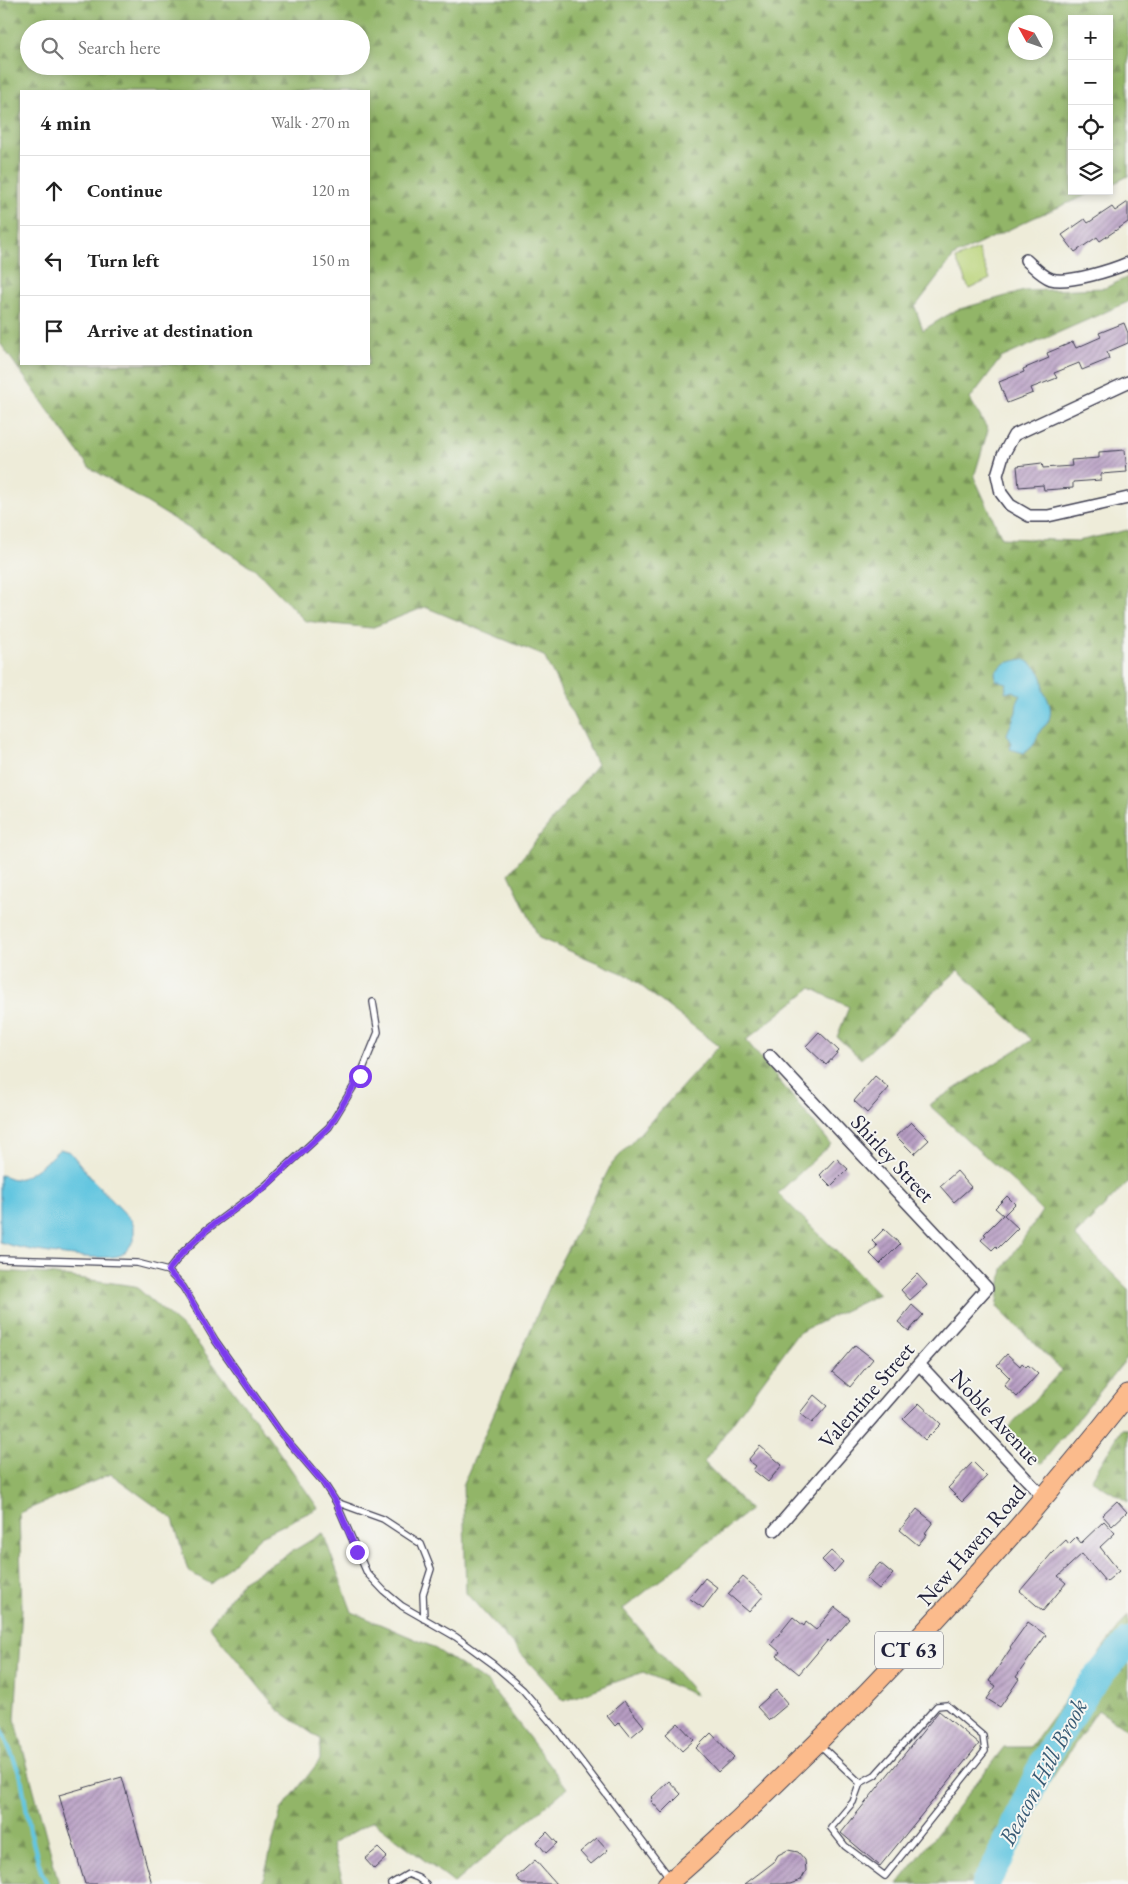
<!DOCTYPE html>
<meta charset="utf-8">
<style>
:root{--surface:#fff;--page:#f6f6f6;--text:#222;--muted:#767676;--line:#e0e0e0}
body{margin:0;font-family:"EB Garamond",serif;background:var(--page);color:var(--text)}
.controls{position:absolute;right:15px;top:15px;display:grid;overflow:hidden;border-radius:0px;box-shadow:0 2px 8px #0003}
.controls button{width:45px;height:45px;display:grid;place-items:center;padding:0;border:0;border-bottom:1px solid var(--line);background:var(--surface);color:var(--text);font:25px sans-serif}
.compass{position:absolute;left:1008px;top:15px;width:45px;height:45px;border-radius:50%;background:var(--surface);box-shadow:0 2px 8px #0003;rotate:310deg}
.stop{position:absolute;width:15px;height:15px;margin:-11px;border:4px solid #7c3aed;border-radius:50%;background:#fff}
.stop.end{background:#7c3aed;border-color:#fff;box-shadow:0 1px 5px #0008}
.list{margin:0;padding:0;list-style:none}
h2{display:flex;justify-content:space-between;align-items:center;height:65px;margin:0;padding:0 20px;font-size:21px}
h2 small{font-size:16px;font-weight:400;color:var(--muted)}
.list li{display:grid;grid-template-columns:32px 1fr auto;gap:15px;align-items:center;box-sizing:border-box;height:70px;padding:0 20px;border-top:1px solid var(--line)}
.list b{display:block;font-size:19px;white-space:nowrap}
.list em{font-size:16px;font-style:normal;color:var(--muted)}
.icon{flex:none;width:28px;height:28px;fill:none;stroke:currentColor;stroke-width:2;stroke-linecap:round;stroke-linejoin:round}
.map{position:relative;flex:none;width:1128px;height:1884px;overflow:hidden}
.search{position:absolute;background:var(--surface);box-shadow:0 2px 8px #0003;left:20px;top:20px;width:350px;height:55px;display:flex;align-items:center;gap:12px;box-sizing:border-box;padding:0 18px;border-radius:28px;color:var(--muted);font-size:19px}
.panel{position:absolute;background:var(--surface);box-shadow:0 2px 8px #0003;left:20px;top:90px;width:350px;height:275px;border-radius:0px}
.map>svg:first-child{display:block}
.forest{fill:url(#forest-firs);stroke:#5a6c52;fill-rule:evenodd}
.green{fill:#b9d378;stroke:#6e7a5a}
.water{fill:#63c6e0;stroke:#42748e}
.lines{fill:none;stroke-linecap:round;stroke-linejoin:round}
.stream{stroke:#63c6e0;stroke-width:4.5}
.river{stroke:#63c6e0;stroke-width:28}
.building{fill:url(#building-hatch)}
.lane-casing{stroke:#414053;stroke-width:8}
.street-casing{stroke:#414053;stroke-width:14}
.primary-casing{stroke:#414053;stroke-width:21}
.lane{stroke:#fff;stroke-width:5.5}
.street{stroke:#fff;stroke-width:11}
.primary{stroke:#fbbb8c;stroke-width:19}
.route{stroke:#7c3aed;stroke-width:6}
.labels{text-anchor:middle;stroke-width:4;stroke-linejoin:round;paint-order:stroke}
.shield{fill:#f6f6f2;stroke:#626272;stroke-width:1}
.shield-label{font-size:21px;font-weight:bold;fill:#22223b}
.street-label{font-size:22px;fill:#22223b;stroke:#f6f6f2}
.water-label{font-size:24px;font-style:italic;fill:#395b75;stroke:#f6f6f2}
</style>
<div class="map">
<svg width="1128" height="1884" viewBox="0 0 1128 1884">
<defs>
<pattern id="forest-firs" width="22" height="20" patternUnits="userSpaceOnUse" patternTransform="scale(1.25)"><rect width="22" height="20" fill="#92b568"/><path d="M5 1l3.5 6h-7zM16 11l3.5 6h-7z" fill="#779357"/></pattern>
<pattern id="building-hatch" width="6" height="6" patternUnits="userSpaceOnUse" patternTransform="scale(1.25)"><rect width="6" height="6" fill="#b79dc3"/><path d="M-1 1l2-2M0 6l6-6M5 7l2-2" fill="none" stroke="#9480a0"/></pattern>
</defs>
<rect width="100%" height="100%" fill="#f6f6f2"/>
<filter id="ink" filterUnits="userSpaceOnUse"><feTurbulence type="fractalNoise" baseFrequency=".02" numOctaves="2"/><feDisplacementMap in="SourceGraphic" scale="10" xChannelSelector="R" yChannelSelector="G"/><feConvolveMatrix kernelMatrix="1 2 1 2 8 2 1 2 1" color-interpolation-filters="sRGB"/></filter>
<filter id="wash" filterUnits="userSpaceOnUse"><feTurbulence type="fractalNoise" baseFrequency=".0096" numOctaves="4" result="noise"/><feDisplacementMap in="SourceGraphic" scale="20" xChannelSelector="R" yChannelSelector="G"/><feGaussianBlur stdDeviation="1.12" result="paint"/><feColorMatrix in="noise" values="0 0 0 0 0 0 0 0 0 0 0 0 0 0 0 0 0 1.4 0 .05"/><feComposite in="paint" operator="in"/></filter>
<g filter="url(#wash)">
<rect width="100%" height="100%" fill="#eeecd9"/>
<!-- forest -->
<path class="forest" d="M0,0H1128V176L1109,186V19H1072V191H1096L1031,219L954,256L915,307L923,330L956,310L1024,291L1105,288L1128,277V302L1001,358L970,399L988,430L974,477L1002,538L1078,541L1128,530V1182L1075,1236L1128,1289V1357L1041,1464L1006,1430L1062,1370L997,1307L1003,1269L1042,1211L1018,1186L929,1105L1032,1040L958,970L861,1059L837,1037L849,1007L811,988L746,1040L831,1144L778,1193L879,1294L798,1333L704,1462L750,1510L623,1609L697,1696L643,1672L564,1701L466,1593L463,1484L559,1265L611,1165L719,1046L627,975L539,938L509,874L597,764L544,656L425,607L371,628L305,621L255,569L89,467L0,343ZM1016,22H1046V52H1016ZM29,29H361V66H29ZM21,91H369V364H21Z
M0,1271L48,1274L135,1286L192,1336L270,1439L318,1508L261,1536L211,1584L188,1571L173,1519L111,1474L19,1513L22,1608L15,1719L59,1884H0Z
M1122,1429H1128V1502L1091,1480Z
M323,1533L352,1612L431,1646L488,1683L567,1788L454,1883L373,1821L332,1844L344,1884H262L281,1810L320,1760V1739L278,1710L209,1626L243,1581Z
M1128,1615V1730L1098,1710L1048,1784L994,1884H898L1004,1747H1030Z"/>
<!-- green -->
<path class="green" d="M978,249L990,279L969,289L956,259Z"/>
<!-- water -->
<path class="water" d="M1023,659C1037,666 1045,675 1043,691C1050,701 1053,711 1048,722C1046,726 1042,727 1040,731C1033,744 1037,744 1024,753L1010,749L1012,743L1007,734L1016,712L1017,703L1021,695L1013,691L1005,693L1007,683L996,680L995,672L1005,663Z
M60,1149L70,1152L92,1179L132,1221L134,1226V1241C130,1245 127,1252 121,1255C102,1263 20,1250 0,1242V1175C5,1175 10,1179 15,1179C29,1179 51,1157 60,1149Z"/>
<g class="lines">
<!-- stream -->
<path class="stream" d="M0,1726L21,1777L30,1831L41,1871L47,1884"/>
<!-- river -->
<path class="river" d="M985,1884L1000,1858L1045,1759L1089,1687L1128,1642"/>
</g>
<g id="blocks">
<!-- building -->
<path class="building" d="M1128,202V222L1100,241L1097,237L1075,252L1062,235L1085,219L1088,223L1112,207L1115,211Z
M1124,323L1128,333V343L1107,352L1109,359L1082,370L1079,363L1054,373L1057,378L1031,388L1033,393L1007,403L999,382L1024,372L1023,369L1049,358L1047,353L1073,342L1076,348L1101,337L1099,333Z
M1125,450L1127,472L1101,474V480L1073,482V488L1044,490L1043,485L1019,487L1017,466L1042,463L1043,468L1072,466L1071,460L1099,458V452Z
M819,1032L839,1051L826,1065L806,1046Z
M875,1076L889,1088L867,1113L854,1101Z
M911,1122L929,1140L914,1154L896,1136Z
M836,1158L848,1169L831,1186L820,1175Z
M957,1171L971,1187L954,1202L940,1186Z
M1007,1196L1015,1204L1004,1215L1018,1228L998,1248L996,1246L992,1250L981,1240L986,1235L984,1234L1003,1215L995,1208Z
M884,1229L900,1244L880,1264L870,1254L877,1246L872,1241Z
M917,1274L927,1285L910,1300L901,1290Z
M912,1305L923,1315L909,1331L898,1322Z
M855,1345L873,1359L850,1387L832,1372Z
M1007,1354L1020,1366L1022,1363L1026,1367L1028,1365L1038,1374L1017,1397L1004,1385L1010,1378L997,1365Z
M814,1395L827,1406L812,1423L800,1413Z
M919,1403L941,1424L925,1440L903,1419Z
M760,1446L782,1465L768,1482L753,1470L756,1466L748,1460Z
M973,1462L987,1476L962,1502L948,1488Z
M1117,1501L1127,1512L1112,1526L1102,1515Z
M917,1509L933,1522L925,1533L927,1534L918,1545L900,1530Z
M1104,1521L1115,1533L1100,1547L1119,1571L1106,1582L1082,1554L1058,1576L1066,1583L1043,1611L1020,1591L1052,1553L1066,1540L1069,1544L1076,1537L1081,1543Z
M831,1551L843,1562L834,1572L822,1560Z
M880,1563L893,1574L879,1589L866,1578Z
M743,1577L764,1595L749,1612L728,1594Z
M705,1578L718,1588L703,1608L689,1598Z
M835,1607L850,1619L830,1642L828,1640L799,1674L777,1656L780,1652L771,1644L793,1617L804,1626L806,1622L816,1630Z
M1028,1622L1046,1635L1016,1677L1019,1679L1000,1707L987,1699L996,1686L989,1681L1011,1648L1010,1647Z
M776,1690L788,1704L769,1720L757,1707Z
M624,1701L644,1726L631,1737L619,1722L615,1726L607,1716Z
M939,1711L979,1744L880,1866L841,1833Z
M678,1723L694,1740L682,1751L666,1734Z
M711,1733L734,1757L718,1772L696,1748Z
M122,1777L152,1884H85L59,1795Z
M669,1781L681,1794L662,1813L651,1801L653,1800L651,1798Z
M547,1832L557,1843L546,1853L537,1842Z
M597,1838L608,1850L591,1864L580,1852Z
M378,1848L387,1857L374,1869L365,1859Z
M788,1850L798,1852L805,1860L806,1871L801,1880L790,1884H745L774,1862L778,1855Z
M535,1860L556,1884H522L516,1877Z"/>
</g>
</g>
<g filter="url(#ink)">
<use href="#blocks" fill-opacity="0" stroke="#414053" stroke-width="1"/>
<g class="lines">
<defs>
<path id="lane" d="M0,1259L137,1263L168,1271L183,1287L215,1340L280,1432L323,1482L336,1502L367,1573L384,1591L402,1606L456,1637L493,1664L523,1690L558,1731L670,1878
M168,1271L183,1252L206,1230L265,1186L329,1127L360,1076L378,1032L373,1002
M336,1502L383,1519L421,1544L431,1569L423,1594L424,1619
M947,1705L983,1736L985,1751L885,1876L845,1846L831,1828L853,1802L860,1783L875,1775L937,1706Z
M819,1744L860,1783
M391,1884L408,1874L418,1878L426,1884"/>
<path id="street" d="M1026,260C1034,267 1042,276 1051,279C1068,284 1112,270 1128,263
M1128,382L1014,435L1003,455L997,475L1001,493L1010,505L1029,516H1048L1128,498
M770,1056L987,1288L919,1364L775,1530
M919,1364L1044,1498"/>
<path id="primary" d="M667,1884C719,1840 767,1792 816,1744C927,1634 1031,1517 1128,1394"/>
</defs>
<!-- lane casing -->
<use href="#lane" class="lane-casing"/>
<!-- street casing -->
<use href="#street" class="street-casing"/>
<!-- primary casing -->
<use href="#primary" class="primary-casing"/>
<!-- lane -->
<use href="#lane" class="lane"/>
<!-- street -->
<use href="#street" class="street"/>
<!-- primary -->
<use href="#primary" class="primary"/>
</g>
</g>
<g class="lines" filter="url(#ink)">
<!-- route -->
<path class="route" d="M357,1552L336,1502L323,1482L280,1432L215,1340L183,1287L168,1271L183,1252L206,1230L266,1186L329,1127L360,1076"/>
</g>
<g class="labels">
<!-- shield labels -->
<rect class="shield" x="875" y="1631.5" width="68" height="37" rx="4"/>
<g class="shield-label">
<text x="909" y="1657">CT 63</text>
</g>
<!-- street labels -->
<g class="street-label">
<text transform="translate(893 1158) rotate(47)" y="8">Shirley Street</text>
<text transform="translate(866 1395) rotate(-49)" y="8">Valentine Street</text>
<text transform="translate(996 1417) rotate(47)" y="8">Noble Avenue</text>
<text transform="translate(971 1545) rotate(-49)" y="8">New Haven Road</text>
</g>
<!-- water labels -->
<g class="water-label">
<text transform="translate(1043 1772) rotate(-62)" y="8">Beacon Hill Brook</text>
</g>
</g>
</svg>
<div class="controls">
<button>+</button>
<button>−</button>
<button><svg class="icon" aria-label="locate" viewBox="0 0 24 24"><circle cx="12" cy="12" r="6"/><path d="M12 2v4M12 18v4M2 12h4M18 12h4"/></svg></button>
<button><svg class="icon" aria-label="layers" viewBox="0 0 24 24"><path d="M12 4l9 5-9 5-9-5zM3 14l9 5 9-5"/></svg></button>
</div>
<svg class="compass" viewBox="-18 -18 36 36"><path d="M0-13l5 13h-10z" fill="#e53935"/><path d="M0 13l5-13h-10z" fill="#767676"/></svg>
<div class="stop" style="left:360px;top:1076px"></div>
<div class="stop end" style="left:357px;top:1552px"></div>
<div class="search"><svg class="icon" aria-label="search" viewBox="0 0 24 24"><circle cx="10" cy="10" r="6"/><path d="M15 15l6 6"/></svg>Search here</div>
<section class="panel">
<h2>4 min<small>Walk · 270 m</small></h2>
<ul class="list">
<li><svg class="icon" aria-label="ahead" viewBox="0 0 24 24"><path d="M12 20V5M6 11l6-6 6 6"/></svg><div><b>Continue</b></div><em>120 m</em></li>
<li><svg class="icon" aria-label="left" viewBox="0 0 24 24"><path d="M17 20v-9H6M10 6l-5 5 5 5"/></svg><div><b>Turn left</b></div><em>150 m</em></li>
<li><svg class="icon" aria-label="arrive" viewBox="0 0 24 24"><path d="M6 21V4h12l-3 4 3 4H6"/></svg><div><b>Arrive at destination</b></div></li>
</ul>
</section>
</div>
